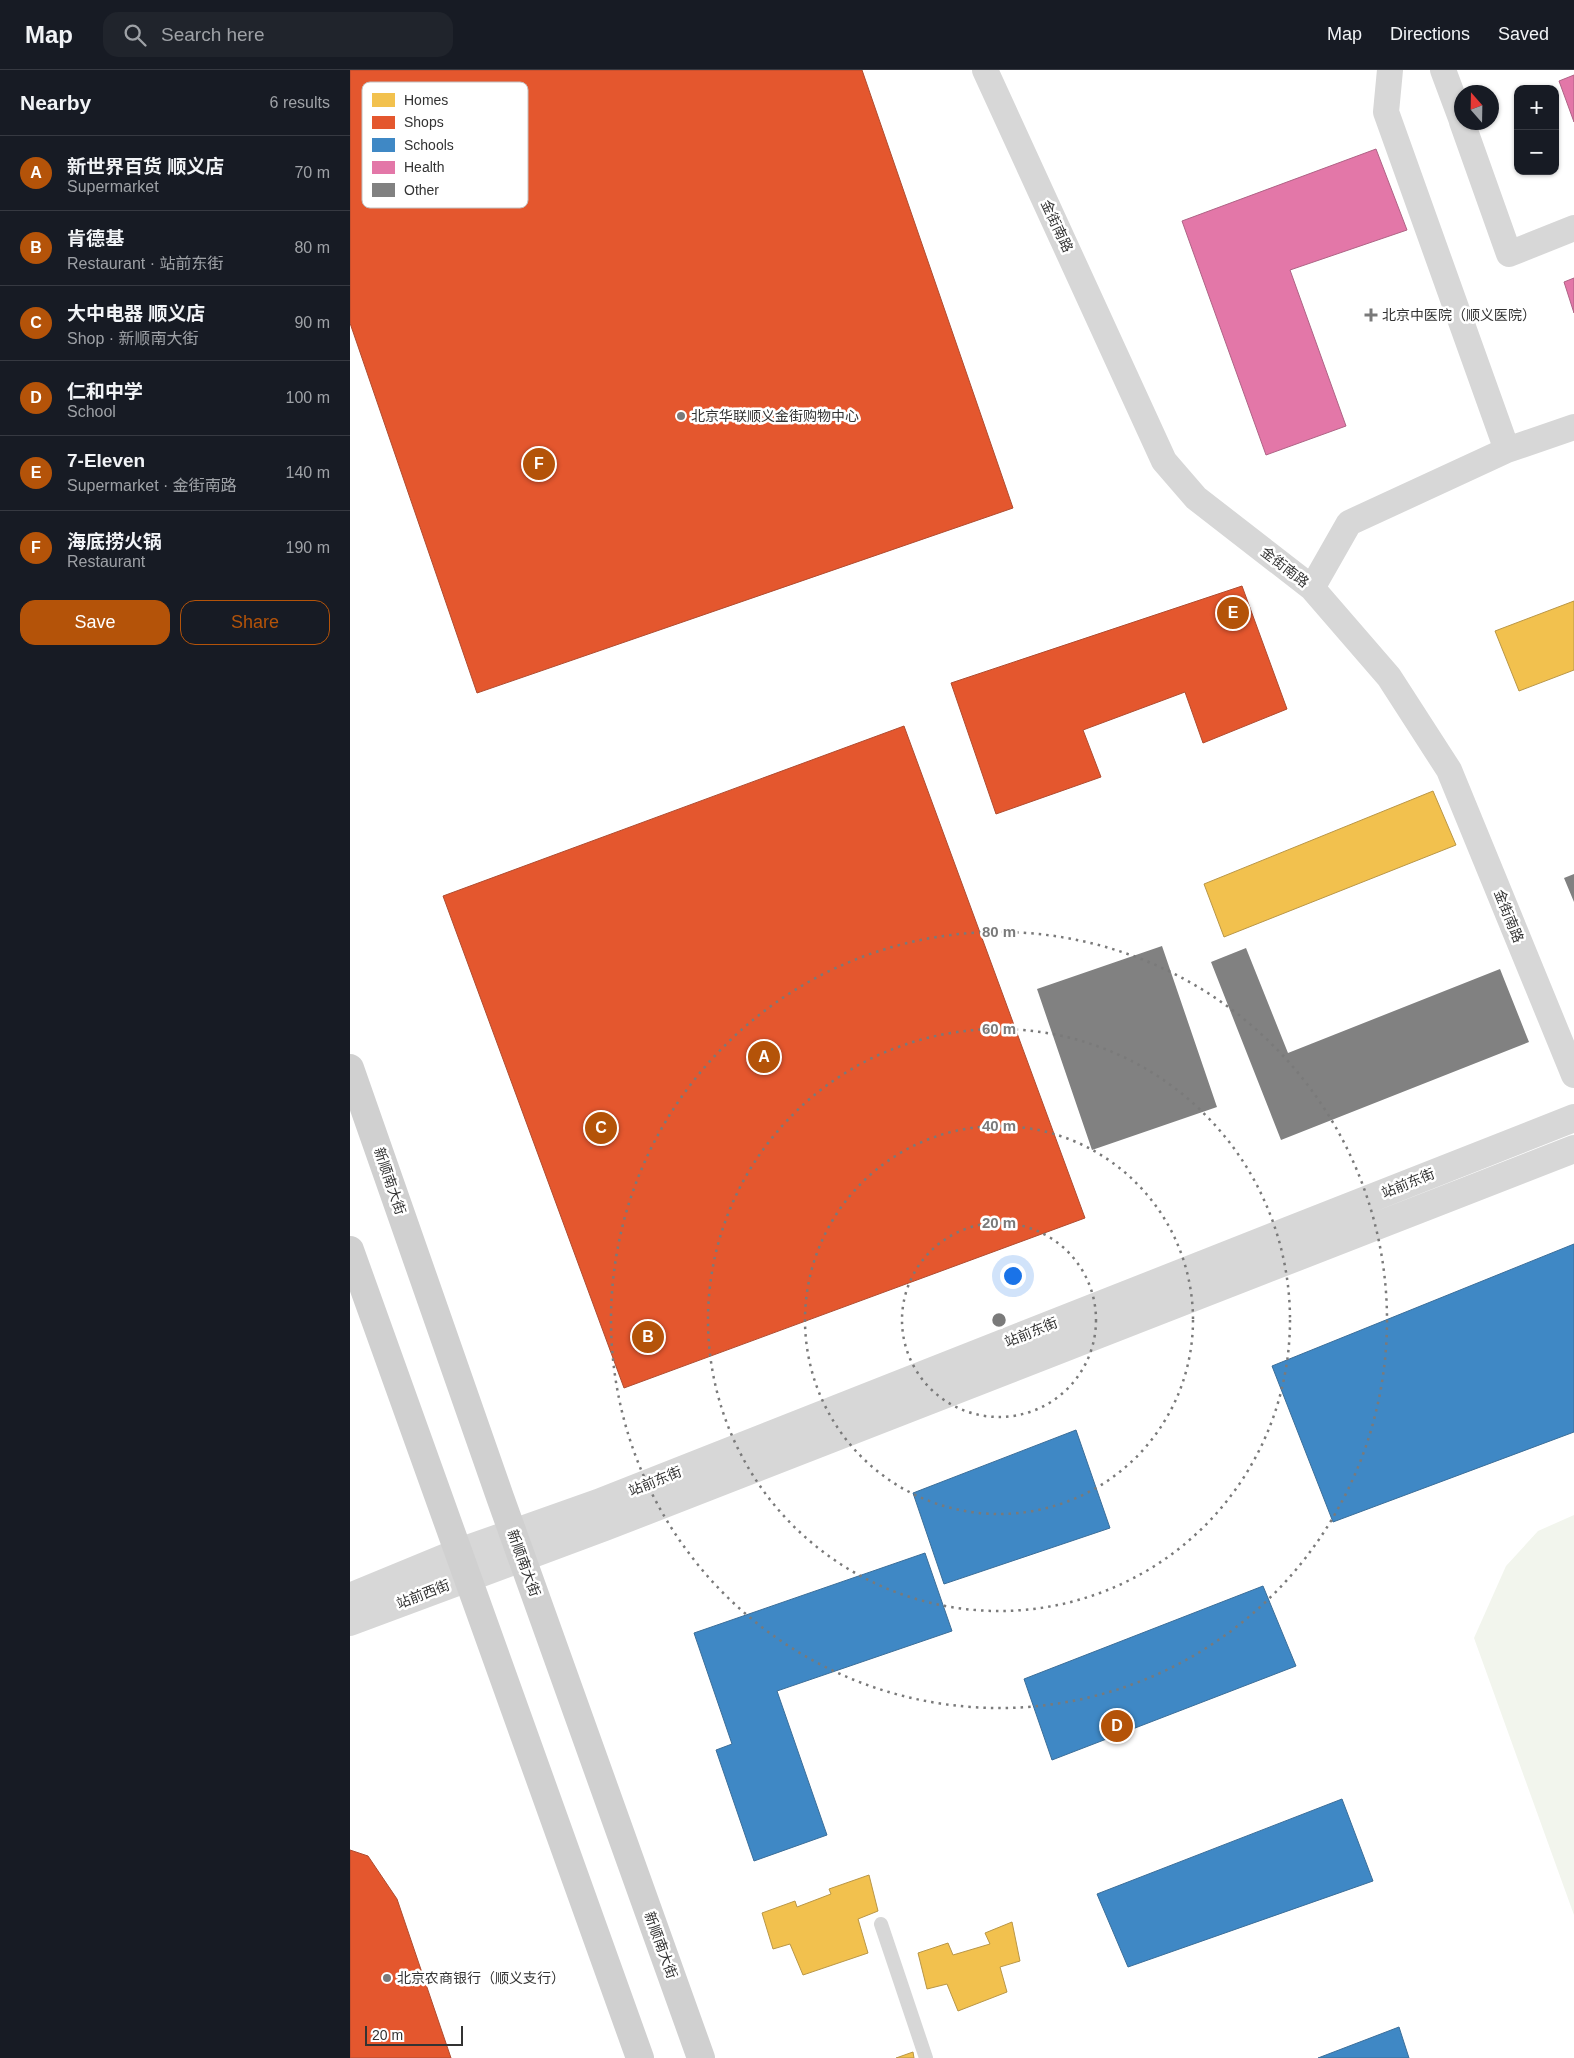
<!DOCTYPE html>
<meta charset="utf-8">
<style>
:root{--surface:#171b24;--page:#20242c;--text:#f1f3f6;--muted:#9ea1a6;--line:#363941;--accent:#b45309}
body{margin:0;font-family:Helvetica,"Noto Sans SC",sans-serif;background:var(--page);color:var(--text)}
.controls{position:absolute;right:15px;top:15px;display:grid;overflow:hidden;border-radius:10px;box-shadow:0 1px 4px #0004}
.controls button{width:45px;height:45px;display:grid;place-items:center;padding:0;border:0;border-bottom:1px solid var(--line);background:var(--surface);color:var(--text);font:25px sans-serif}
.compass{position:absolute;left:1104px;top:15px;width:45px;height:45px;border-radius:50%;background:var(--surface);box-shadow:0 1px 4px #0004;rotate:340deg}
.scale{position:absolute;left:15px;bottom:12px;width:98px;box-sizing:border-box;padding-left:5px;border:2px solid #333;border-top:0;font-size:14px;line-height:18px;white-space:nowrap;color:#333;-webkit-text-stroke:4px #fff;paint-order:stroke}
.you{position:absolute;left:662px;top:1205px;width:18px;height:18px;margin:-12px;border:4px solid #fff;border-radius:50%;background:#1a73e8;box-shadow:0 0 0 8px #1a73e833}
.badge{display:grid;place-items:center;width:32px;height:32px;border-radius:50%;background:var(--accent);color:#fff;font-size:16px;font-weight:700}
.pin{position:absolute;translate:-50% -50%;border:2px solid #fff;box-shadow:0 1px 5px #0006}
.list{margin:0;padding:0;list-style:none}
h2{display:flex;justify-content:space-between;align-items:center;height:65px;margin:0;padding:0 20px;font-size:21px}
h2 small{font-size:16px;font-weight:400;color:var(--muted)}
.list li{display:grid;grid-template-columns:32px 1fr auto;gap:15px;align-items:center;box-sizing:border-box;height:75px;padding:0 20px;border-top:1px solid var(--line)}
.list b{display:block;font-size:19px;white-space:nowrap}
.list p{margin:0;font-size:16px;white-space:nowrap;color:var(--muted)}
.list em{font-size:16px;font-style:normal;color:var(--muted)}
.actions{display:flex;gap:10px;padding:15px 20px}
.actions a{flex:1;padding:11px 0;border:1px solid var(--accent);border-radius:15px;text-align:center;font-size:18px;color:var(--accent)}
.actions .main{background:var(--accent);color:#fff}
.icon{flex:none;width:28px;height:28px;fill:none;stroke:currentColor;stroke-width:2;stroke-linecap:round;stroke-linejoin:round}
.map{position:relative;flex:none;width:1224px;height:1988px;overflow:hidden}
header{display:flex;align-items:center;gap:30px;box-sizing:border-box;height:70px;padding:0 25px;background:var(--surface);border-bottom:1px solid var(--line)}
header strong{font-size:24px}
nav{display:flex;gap:28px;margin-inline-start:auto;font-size:18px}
.search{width:350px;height:45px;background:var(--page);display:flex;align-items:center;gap:12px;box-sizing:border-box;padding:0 18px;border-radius:15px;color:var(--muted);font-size:19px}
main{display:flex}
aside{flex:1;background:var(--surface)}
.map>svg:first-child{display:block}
.green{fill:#f2f5ed}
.homes{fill:#f2c14e;stroke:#b99646}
.shops{fill:#e4572e;stroke:#af4c30}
.schools{fill:#3f88c5;stroke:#3b6e99}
.health{fill:#e377a8;stroke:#ae6385}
.building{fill:#818181}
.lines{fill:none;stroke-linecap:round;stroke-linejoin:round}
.service{stroke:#d7d7d7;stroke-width:14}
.minor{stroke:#d7d7d7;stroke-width:26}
.tertiary{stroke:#d7d7d7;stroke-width:28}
.secondary{stroke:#d0d0d0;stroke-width:28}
.ring{fill:none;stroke:#7a7a7a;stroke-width:2.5;stroke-dasharray:2.5 5}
.poi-dot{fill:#7a7a7a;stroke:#fff;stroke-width:2}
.labels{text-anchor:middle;stroke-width:5;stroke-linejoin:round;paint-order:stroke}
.street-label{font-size:14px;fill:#333;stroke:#fff}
.poi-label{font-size:14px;fill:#333;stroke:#fff;text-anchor:start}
.key{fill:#fff;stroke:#c2c2c2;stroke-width:1}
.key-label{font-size:14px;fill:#333}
.centre{fill:#7a7a7a;stroke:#fff;stroke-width:2.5}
.ring-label{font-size:15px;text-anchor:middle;font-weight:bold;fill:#7a7a7a;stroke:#fff;stroke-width:5;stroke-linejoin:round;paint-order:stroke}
</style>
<header>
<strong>Map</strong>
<div class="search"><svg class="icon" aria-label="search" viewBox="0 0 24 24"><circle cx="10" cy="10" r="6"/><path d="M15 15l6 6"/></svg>Search here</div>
<nav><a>Map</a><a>Directions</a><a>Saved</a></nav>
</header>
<main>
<aside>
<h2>Nearby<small>6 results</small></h2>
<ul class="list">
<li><span class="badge">A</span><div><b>新世界百货 顺义店</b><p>Supermarket</p></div><em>70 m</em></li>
<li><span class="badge">B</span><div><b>肯德基</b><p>Restaurant · 站前东街</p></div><em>80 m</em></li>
<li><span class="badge">C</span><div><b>大中电器 顺义店</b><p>Shop · 新顺南大街</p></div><em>90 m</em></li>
<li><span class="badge">D</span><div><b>仁和中学</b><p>School</p></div><em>100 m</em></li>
<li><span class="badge">E</span><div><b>7-Eleven</b><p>Supermarket · 金街南路</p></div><em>140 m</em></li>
<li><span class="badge">F</span><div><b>海底捞火锅</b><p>Restaurant</p></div><em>190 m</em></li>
</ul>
<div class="actions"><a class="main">Save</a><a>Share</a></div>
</aside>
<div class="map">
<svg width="1224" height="1988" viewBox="0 0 1224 1988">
<rect width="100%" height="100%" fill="#fff"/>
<!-- green -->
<path class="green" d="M1224,1445V1845L1124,1568L1156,1496L1188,1461Z"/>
<!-- homes -->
<path class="homes" d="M1224,531V600L1169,621L1145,561Z
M1083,721L1106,775L874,867L854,814Z
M519,1805L528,1841L508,1849L518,1883L453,1905L440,1874L423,1879L412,1843L445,1831L447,1837L481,1824L479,1819Z
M662,1852L670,1891L650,1897L657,1922L608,1941L597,1914L577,1919L568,1883L598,1873L603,1885L640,1874L635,1863Z
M563,1982L564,1988H546Z"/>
<!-- shops -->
<path class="shops" d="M0,0H512L663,438L127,623L0,253Z
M892,516L937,639L853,673L835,622L733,660L751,707L646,744L601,613Z
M554,656L735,1148L274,1318L93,826Z
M0,1780L18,1786L47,1829L101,1988H0Z"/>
<!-- schools -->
<path class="schools" d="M1224,1174V1362L983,1452L922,1296Z
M726,1360L760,1458L594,1514L563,1423Z
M575,1483L602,1561L427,1621L477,1765L404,1791L366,1680L382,1674L344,1563Z
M913,1516L946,1596L702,1690L674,1609Z
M992,1729L1023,1811L778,1897L747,1824Z
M1049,1957L1059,1988H968Z"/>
<!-- health -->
<path class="health" d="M1224,5V52L1209,11Z
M1026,79L1057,160L940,200L996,356L916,385L832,151Z
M1224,208V243L1214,212Z"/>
<!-- building -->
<path class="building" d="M1224,804V832L1214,808Z
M812,876L867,1037L742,1080L687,919Z
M896,878L938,983L1150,899L1179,972L931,1070L861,892Z"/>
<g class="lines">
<!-- service -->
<path class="service" d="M531,1854L576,1988"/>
<!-- minor -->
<path class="minor" d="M635,0L814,391L846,428L962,518L1039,607L1099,700L1224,1005
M1040,0L1036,42L1157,380
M1093,0L1112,51
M1112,52L1159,184L1224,158
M962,518L999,453L1157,380L1224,357"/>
<!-- tertiary -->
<path class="tertiary" d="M0,1527L109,1482L248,1433L1224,1048
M0,1552L255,1457L1224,1079"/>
<!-- secondary -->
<path class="secondary" d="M0,998L150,1427L351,1988
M0,1180L290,1988"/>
</g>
<!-- distance rings -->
<g class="ring">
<circle cx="649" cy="1250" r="97"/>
<circle cx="649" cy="1250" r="194"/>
<circle cx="649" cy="1250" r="291"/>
<circle cx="649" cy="1250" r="388"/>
</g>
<!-- markers -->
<g class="poi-dot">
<path d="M1018.5 237.5h5v5h5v5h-5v5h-5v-5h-5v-5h5z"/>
<circle cx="331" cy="346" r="5"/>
<circle cx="37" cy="1908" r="5"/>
</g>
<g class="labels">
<!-- street labels -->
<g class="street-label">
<text transform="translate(707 156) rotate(65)" y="5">金街南路</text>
<text transform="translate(935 497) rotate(38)" y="5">金街南路</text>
<text transform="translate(1159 846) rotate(68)" y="5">金街南路</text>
<text transform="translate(40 1111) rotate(71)" y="5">新顺南大街</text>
<text transform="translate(1058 1113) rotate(-22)" y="5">站前东街</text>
<text transform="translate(681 1262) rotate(-22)" y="5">站前东街</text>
<text transform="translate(305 1411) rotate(-22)" y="5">站前东街</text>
<text transform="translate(174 1493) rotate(70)" y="5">新顺南大街</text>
<text transform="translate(73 1524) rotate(-21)" y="5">站前西街</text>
<text transform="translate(311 1875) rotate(70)" y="5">新顺南大街</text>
</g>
<!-- poi labels -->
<g class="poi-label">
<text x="1032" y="250">北京中医院（顺义医院）</text>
<text x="341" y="351">北京华联顺义金街购物中心</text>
<text x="47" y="1913">北京农商银行（顺义支行）</text>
</g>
</g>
<!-- legend -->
<rect x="12" y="12" width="166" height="126" rx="8" class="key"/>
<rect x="22" y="23" width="23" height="14" fill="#f2c14e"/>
<rect x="22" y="46" width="23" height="13" fill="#e4572e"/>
<rect x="22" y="68" width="23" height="14" fill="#3f88c5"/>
<rect x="22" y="91" width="23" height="13" fill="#e377a8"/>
<rect x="22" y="113" width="23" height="14" fill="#818181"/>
<g class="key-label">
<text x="54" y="35">Homes</text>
<text x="54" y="57">Shops</text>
<text x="54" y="80">Schools</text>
<text x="54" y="102">Health</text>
<text x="54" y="125">Other</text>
</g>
<circle cx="649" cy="1250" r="8" class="centre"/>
<g class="ring-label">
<text x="649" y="867">80 m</text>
<text x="649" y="964">60 m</text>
<text x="649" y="1061">40 m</text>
<text x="649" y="1158">20 m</text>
</g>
</svg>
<div class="controls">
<button>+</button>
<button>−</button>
</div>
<svg class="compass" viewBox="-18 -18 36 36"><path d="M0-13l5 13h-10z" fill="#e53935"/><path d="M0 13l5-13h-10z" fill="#9ea1a6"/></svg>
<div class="scale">20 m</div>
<div class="you"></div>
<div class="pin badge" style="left:414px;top:987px">A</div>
<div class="pin badge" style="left:298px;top:1267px">B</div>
<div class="pin badge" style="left:251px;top:1058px">C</div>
<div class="pin badge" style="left:767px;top:1656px">D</div>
<div class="pin badge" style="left:883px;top:543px">E</div>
<div class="pin badge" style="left:189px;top:394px">F</div>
</div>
</main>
